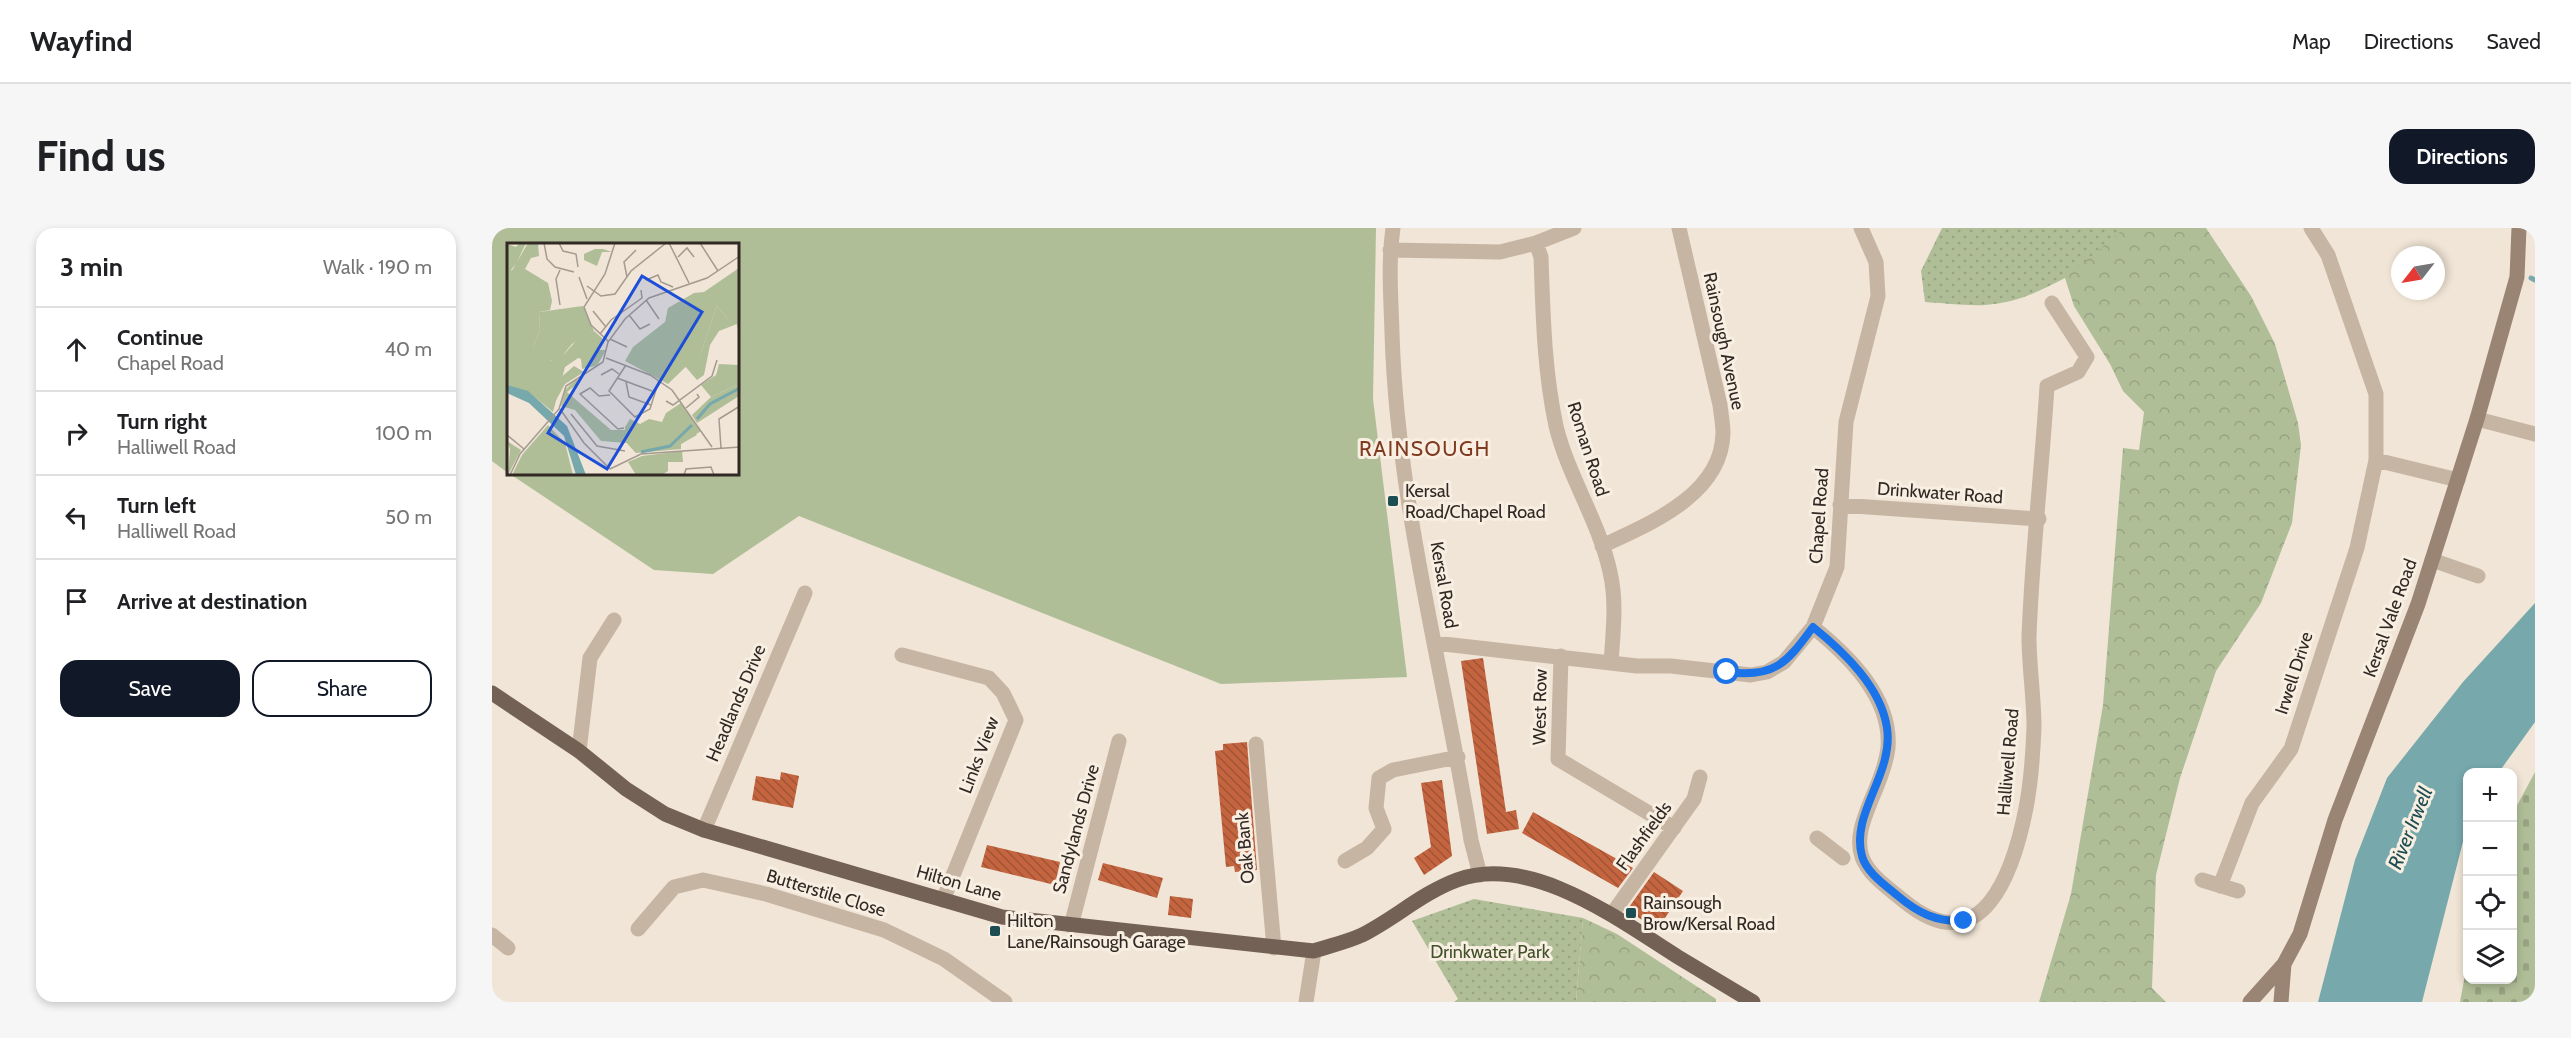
<!DOCTYPE html>
<meta charset="utf-8">
<style>
:root{--surface:#fff;--page:#f6f6f6;--text:#202124;--muted:#757577;--line:#e0e0e0;--accent:#111827}
body{margin:0;font-family:Cabin,sans-serif;background:var(--page);color:var(--text)}
.controls{position:absolute;right:18px;bottom:18px;display:grid;overflow:hidden;border-radius:12px;box-shadow:0 3px 9px #0003}
.controls button{width:54px;height:54px;display:grid;place-items:center;padding:0;border:0;border-bottom:2px solid var(--line);background:var(--surface);color:var(--text);font:30px sans-serif}
.compass{position:absolute;left:1899px;top:18px;width:54px;height:54px;border-radius:50%;background:var(--surface);box-shadow:0 3px 9px #0003;rotate:239deg}
.stop{position:absolute;width:18px;height:18px;margin:-14px;border:4px solid #1a73e8;border-radius:50%;background:#fff}
.stop.end{background:#1a73e8;border-color:#fff;box-shadow:0 2px 6px #0008}
.list{margin:0;padding:0;list-style:none}
h2{display:flex;justify-content:space-between;align-items:center;height:78px;margin:0;padding:0 24px;font-size:26px}
h2 small{font-size:20px;font-weight:400;color:var(--muted)}
.list li{display:grid;grid-template-columns:39px 1fr auto;gap:18px;align-items:center;box-sizing:border-box;height:84px;padding:0 24px;border-top:2px solid var(--line)}
.list b{display:block;font-size:22px;white-space:nowrap}
.list p{margin:0;font-size:20px;white-space:nowrap;color:var(--muted)}
.list em{font-size:20px;font-style:normal;color:var(--muted)}
.actions{display:flex;gap:12px;padding:18px 24px}
.actions a{flex:1;padding:14px 0;border:2px solid var(--accent);border-radius:18px;text-align:center;font-size:21px;color:var(--accent)}
.actions .main{background:var(--accent);color:#fff}
.icon{flex:none;width:33px;height:33px;fill:none;stroke:currentColor;stroke-width:2;stroke-linecap:round;stroke-linejoin:round}
.map{position:relative;flex:none;width:2043px;height:774px;overflow:hidden;border-radius:18px}
header{display:flex;align-items:center;gap:36px;box-sizing:border-box;height:84px;padding:0 30px;background:var(--surface);border-bottom:2px solid var(--line)}
header strong{font-size:28px}
nav{display:flex;gap:33px;margin-inline-start:auto;font-size:21px}
.intro{display:flex;align-items:center;justify-content:space-between;box-sizing:border-box;height:144px;padding:0 36px}
h1{margin:0;font-size:42px}
.button{padding:15px 27px;border-radius:18px;background:var(--accent);color:#fff;font-size:21px;font-weight:700}
main{display:flex;gap:36px;padding:0 36px}
aside{flex:1;background:var(--surface);border-radius:18px;box-shadow:0 3px 9px #0003}
.map>svg:first-child{display:block}
.grass{fill:#afbe97}
.forest{fill:url(#forest-crowns)}
.cemetery{fill:url(#cemetery-stones)}
.park{fill:url(#park-dots)}
.water{fill:#76a8ac}
.lines{fill:none;stroke-linecap:round;stroke-linejoin:round}
.stream{stroke:#76a8ac;stroke-width:5}
.building{fill:url(#building-back-hatch)}
.street{stroke:#c7b5a3;stroke-width:15}
.secondary{stroke:#9a8474;stroke-width:15}
.primary{stroke:#746156;stroke-width:15}
.route{stroke:#1a73e8;stroke-width:8}
.poi-dot{fill:#1c4d52;stroke:#f8efe2;stroke-width:2}
.labels{text-anchor:middle;stroke-width:6;stroke-linejoin:round;paint-order:stroke}
.street-label{font-size:18px;fill:#322925;stroke:#f8efe2}
.poi-label{font-size:18px;fill:#322925;stroke:#f8efe2;text-anchor:start}
.park-label{font-size:18px;fill:#405029;stroke:#f8efe2}
.water-label{font-size:20px;font-style:italic;fill:#1c4d52;stroke:#f8efe2}
.quarter-label{font-size:21px;letter-spacing:1.5px;fill:#7f3a20;stroke:#f8efe2}
.inset-river{fill:none;stroke:#76a8ac;stroke-width:3}
.inset-road{fill:none;stroke:#a49a8f;stroke-width:1.5}
.view{fill:#1d4ed8;fill-opacity:0.15;stroke:#1d4ed8;stroke-width:3}
.inset-edge{fill:none;stroke:#322925;stroke-width:3}
</style>
<header>
<strong>Wayfind</strong>
<nav><a>Map</a><a>Directions</a><a>Saved</a></nav>
</header>
<div class="intro"><h1>Find us</h1><a class="button">Directions</a></div>
<main>
<aside>
<h2>3 min<small>Walk · 190 m</small></h2>
<ul class="list">
<li><svg class="icon" aria-label="ahead" viewBox="0 0 24 24"><path d="M12 20V5M6 11l6-6 6 6"/></svg><div><b>Continue</b><p>Chapel Road</p></div><em>40 m</em></li>
<li><svg class="icon" aria-label="right" viewBox="0 0 24 24"><path d="M7 20v-9h11M14 6l5 5-5 5"/></svg><div><b>Turn right</b><p>Halliwell Road</p></div><em>100 m</em></li>
<li><svg class="icon" aria-label="left" viewBox="0 0 24 24"><path d="M17 20v-9H6M10 6l-5 5 5 5"/></svg><div><b>Turn left</b><p>Halliwell Road</p></div><em>50 m</em></li>
<li><svg class="icon" aria-label="arrive" viewBox="0 0 24 24"><path d="M6 21V4h12l-3 4 3 4H6"/></svg><div><b>Arrive at destination</b></div></li>
</ul>
<div class="actions"><a class="main">Save</a><a>Share</a></div>
</aside>
<div class="map">
<svg width="2043" height="774" viewBox="0 0 2043 774">
<defs>
<pattern id="forest-crowns" width="20" height="18" patternUnits="userSpaceOnUse" patternTransform="scale(1.5)"><rect width="20" height="18" fill="#afbe97"/><path d="M2 6a3 3 0 1 1 6 0M12 15a3 3 0 1 1 6 0" fill="none" stroke="#97a382"/></pattern>
<pattern id="cemetery-stones" width="16" height="16" patternUnits="userSpaceOnUse" patternTransform="scale(1.5)"><rect width="16" height="16" fill="#afbe97"/><path d="M2 7V4a2 2 0 0 1 4 0v3zM10 15v-3a2 2 0 0 1 4 0v3z" fill="#97a382"/></pattern>
<pattern id="park-dots" width="8" height="8" patternUnits="userSpaceOnUse" patternTransform="scale(1.5)"><rect width="8" height="8" fill="#afbe97"/><path d="M2 2h.1M6 6h.1" fill="none" stroke="#97a382" stroke-width="1.8" stroke-linecap="round"/></pattern>
<pattern id="building-back-hatch" width="6" height="6" patternUnits="userSpaceOnUse" patternTransform="scale(1.5)"><rect width="6" height="6" fill="#c46540"/><path d="M-1 5l2 2M0 0l6 6M5-1l2 2" fill="none" stroke="#a05335"/></pattern>
</defs>
<rect width="100%" height="100%" fill="#f0e5d6"/>
<!-- grass -->
<path class="grass" d="M0,0H884L881,171L915,449L729,456L307,288L221,346L162,342L18,246H246V16H16V245L0,233Z"/>
<!-- forest -->
<path class="forest" d="M1463,0H1714L1759,68L1783,116L1806,195L1809,217L1800,295L1769,375L1724,443L1688,550L1664,647L1660,760L1674,774H1547L1579,666L1611,477L1631,220L1647,222L1652,184L1631,163L1618,136L1582,78L1573,50C1519,79 1492,77 1433,74Z
M1091,690L1125,706L1224,771V774H1084Z"/>
<!-- cemetery -->
<path class="cemetery" d="M2043,544V774H1968L1975,736L1976,752H2020L2021,585Z"/>
<!-- park -->
<path class="park" d="M1450,0H1633C1590,36 1552,73 1493,77C1473,78 1452,75 1433,74L1429,43Z
M982,671L1091,690L1084,774H962L966,771L920,693Z"/>
<!-- water -->
<path class="water" d="M2043,375V494L2007,544H1976L1975,598L1930,774H1826L1863,632L1895,550L1971,454Z"/>
<g class="lines">
<!-- stream -->
<path class="stream" d="M2039,50L2043,52"/>
</g>
<!-- building -->
<path class="building" d="M991,430L1014,584L1024,582L1027,601L995,606L969,433Z
M755,514L765,642L743,644L742,638L734,639L723,523L731,522V516Z
M289,544L307,548L301,580L260,572L264,548L288,552Z
M950,552L960,628L932,647L922,630L939,619L929,555Z
M1041,584L1141,640L1126,660L1030,605Z
M495,617L568,634L563,657L489,639Z
M611,635L671,650L665,670L606,652Z
M1162,644L1191,663L1165,702L1135,682Z
M678,668L701,671L699,690L676,687Z"/>
<g class="lines">
<!-- street -->
<path class="street" d="M901,0C896,35 899,70 900,105C905,276 952,443 979,612L988,647
M1044,15L1049,29C1051,86 1052,142 1064,198C1076,248 1107,293 1118,344C1125,373 1121,405 1119,435
M898,22L1008,24L1044,15L1082,0
M1985,191L2043,206
M1884,232L1966,252
M1348,277L1547,291
M1110,318C1157,296 1230,267 1231,205C1231,196 1229,186 1228,177L1187,0
M1940,332L1986,348
M1321,399C1357,428 1400,470 1396,520C1394,537 1387,554 1380,570C1373,588 1363,609 1370,629C1377,648 1398,661 1412,673C1491,738 1522,641 1534,580C1539,554 1541,526 1542,499C1542,469 1537,439 1537,409C1540,325 1550,241 1555,158L1586,144L1595,129L1560,75
M943,415L1145,438H1179L1259,447L1275,444L1292,434L1321,399L1345,339L1354,194L1386,68L1384,34L1369,0
M410,427L497,450L511,465L524,492L451,672
M1069,428L1066,531L1182,600
M764,516L782,720
M87,523L98,430L122,392
M212,602L313,365
M1325,610L1351,630
M853,633L875,620L892,601L884,580L887,550L901,542L966,529
M1710,652L1746,663
M1728,658L1760,575L1799,521L1865,320L1884,232V166L1836,27L1819,0
M1120,686L1202,571L1208,549
M579,698L627,513
M146,701L182,659L211,652L274,666L392,702L452,731L513,774
M0,707L16,720
M814,774L822,723"/>
<!-- secondary -->
<path class="secondary" d="M1758,774L1792,736L1808,706L1843,592L1926,376L1985,191L2025,49L2027,0
M1789,774L1792,736"/>
<!-- primary -->
<path class="primary" d="M0,465L87,523L134,561L173,586L212,602L510,689L822,723C837,718 855,714 870,707C902,691 930,665 965,652C1039,625 1127,692 1186,729C1211,744 1236,759 1261,774"/>
</g>
<g class="lines">
<!-- route -->
<path class="route" d="M1235,444C1282,450 1294,436 1321,399C1352,424 1389,459 1395,500C1402,546 1358,586 1370,628C1374,644 1393,657 1406,668C1426,685 1444,694 1472,693"/>
</g>
<!-- markers -->
<g class="poi-dot">
<rect x="895" y="267" width="12" height="12" rx="3"/>
<rect x="1133" y="679" width="12" height="12" rx="3"/>
<rect x="497" y="697" width="12" height="12" rx="3"/>
</g>
<g class="labels">
<!-- street labels -->
<g class="street-label">
<text transform="translate(1232 113) rotate(78)" y="6">Rainsough Avenue</text>
<text transform="translate(1096 221) rotate(72)" y="6">Roman Road</text>
<text transform="translate(1448 265) rotate(4)" y="6">Drinkwater Road</text>
<text transform="translate(1327 288) rotate(-86)" y="6">Chapel Road</text>
<text transform="translate(952 357) rotate(80)" y="6">Kersal Road</text>
<text transform="translate(1898 390) rotate(-70)" y="6">Kersal Vale Road</text>
<text transform="translate(1802 445) rotate(-72)" y="6">Irwell Drive</text>
<text transform="translate(244 475) rotate(-67)" y="6">Headlands Drive</text>
<text transform="translate(1048 479) rotate(-89)" y="6">West Row</text>
<text transform="translate(487 527) rotate(-69)" y="6">Links View</text>
<text transform="translate(1516 534) rotate(-85)" y="6">Halliwell Road</text>
<text transform="translate(584 601) rotate(-75)" y="6">Sandylands Drive</text>
<text transform="translate(1152 608) rotate(-54)" y="6">Flashfields</text>
<text transform="translate(753 620) rotate(-95)" y="6">Oak Bank</text>
<text transform="translate(467 655) rotate(16)" y="6">Hilton Lane</text>
<text transform="translate(334 665) rotate(17)" y="6">Butterstile Close</text>
</g>
<!-- poi labels -->
<g class="poi-label">
<text x="913" y="269">Kersal<tspan x="913" dy="21">Road/Chapel Road</tspan></text>
<text x="1151" y="681">Rainsough<tspan x="1151" dy="21">Brow/Kersal Road</tspan></text>
<text x="515" y="699">Hilton<tspan x="515" dy="21">Lane/Rainsough Garage</tspan></text>
</g>
<!-- park labels -->
<g class="park-label">
<text x="998" y="730">Drinkwater Park</text>
</g>
<!-- water labels -->
<g class="water-label">
<text transform="translate(1918 600) rotate(-68)" y="7">River Irwell</text>
</g>
<!-- quarter labels -->
<g class="quarter-label">
<text x="933" y="228">RAINSOUGH</text>
</g>
</g>
<!-- overview -->
<g transform="translate(15 15)">
<rect width="232" height="232" fill="#f0e5d6"/>
<path d="M232,25V81L221,76L210,63L194,109L161,141L118,118L126,104L158,79L161,65L187,50L197,49ZM212,121L232,122V141L204,154L194,142L209,132Z" fill="#afbe97"/>
<path d="M13,0H19L10,19L21,0H31L32,13L24,15L18,26L41,40L45,58L43,67L32,69L33,87L26,104L45,120L87,88L78,111L91,121L88,123L75,126L74,116L69,114L53,126L0,100L4,29L9,21L3,28L0,25V1L9,4ZM210,63L221,76L232,79V93L230,81L212,88L203,102L197,132L190,137L177,122L194,109ZM67,123L77,129L58,141L48,159L51,137ZM69,136L73,139L60,149L104,187H118L123,176L134,185L171,176L190,192L174,201V206L136,204L129,210L120,200L94,198L68,167L54,163L58,147ZM232,141V153L190,180L185,172L204,154ZM0,198L14,207L1,232L3,206ZM175,208L176,219H161V228L155,232H129L121,219L135,213Z" fill="#afbe97"/>
<path d="M76,63L87,88L65,101L50,119L38,116L26,104L33,87L32,69ZM41,182L58,200L66,232H5L15,212Z" fill="#afbe97"/>
<path d="M88,6H96L105,9H95L90,23L77,17V11ZM0,15L16,58L21,99L38,116L50,119L70,97L87,88L96,96L91,107H99L91,121L77,111L58,124L46,169L24,151L0,142ZM174,160L194,188L174,201V206L129,210L120,200L118,184L123,176L133,181L142,176L155,179L159,170Z" fill="#afbe97"/>
<path d="M0,142L21,148L60,183L79,232H69L57,193L22,160L0,150Z" fill="#76a8ac"/>
<path class="inset-river" d="M190,176L203,161L233,145M134,209L163,203L185,182"/>
<path class="inset-road" d="M37,0L40,16L48,24L67,29M52,0L56,8L69,11L71,24M162,0L182,40M193,0L211,28M171,14L180,5L187,14M72,34L80,56M120,34L117,19L129,7M139,37L151,32L154,39L166,44M80,43L94,53L108,51L124,28L159,0M139,57L152,76M53,62L49,36L53,27M86,68L99,84M122,72L133,86L143,81M93,91L104,77L135,55L134,47M103,96L120,104M101,98L84,82L77,64L98,31L108,0M99,115L143,132L165,147L205,204M119,122L102,148L128,174L143,166L152,137M94,132L105,126L112,131M110,135L145,148M119,139L122,154L144,162M103,152L92,153L83,145L73,151L111,186L117,185M159,158L166,162L205,133L210,117M179,165L192,154L190,151M53,166L77,200L103,226M64,171L90,203L118,208M0,192L17,206M214,205L212,176L233,163M103,226L134,211L233,204M3,232L13,211L52,166L59,143L96,119L101,99L118,76L142,55L200,35L233,13M177,232L179,226L204,224L207,232"/>
<path class="view" d="M135,33L195,69L100,226L41,190Z"/>
<rect width="232" height="232" class="inset-edge"/>
</g>
</svg>
<div class="controls">
<button>+</button>
<button>−</button>
<button><svg class="icon" aria-label="locate" viewBox="0 0 24 24"><circle cx="12" cy="12" r="6"/><path d="M12 2v4M12 18v4M2 12h4M18 12h4"/></svg></button>
<button><svg class="icon" aria-label="layers" viewBox="0 0 24 24"><path d="M12 4l9 5-9 5-9-5zM3 14l9 5 9-5"/></svg></button>
</div>
<svg class="compass" viewBox="-18 -18 36 36"><path d="M0-13l5 13h-10z" fill="#e53935"/><path d="M0 13l5-13h-10z" fill="#757577"/></svg>
<div class="stop" style="left:1235px;top:444px"></div>
<div class="stop end" style="left:1472px;top:693px"></div>
</div>
</main>
